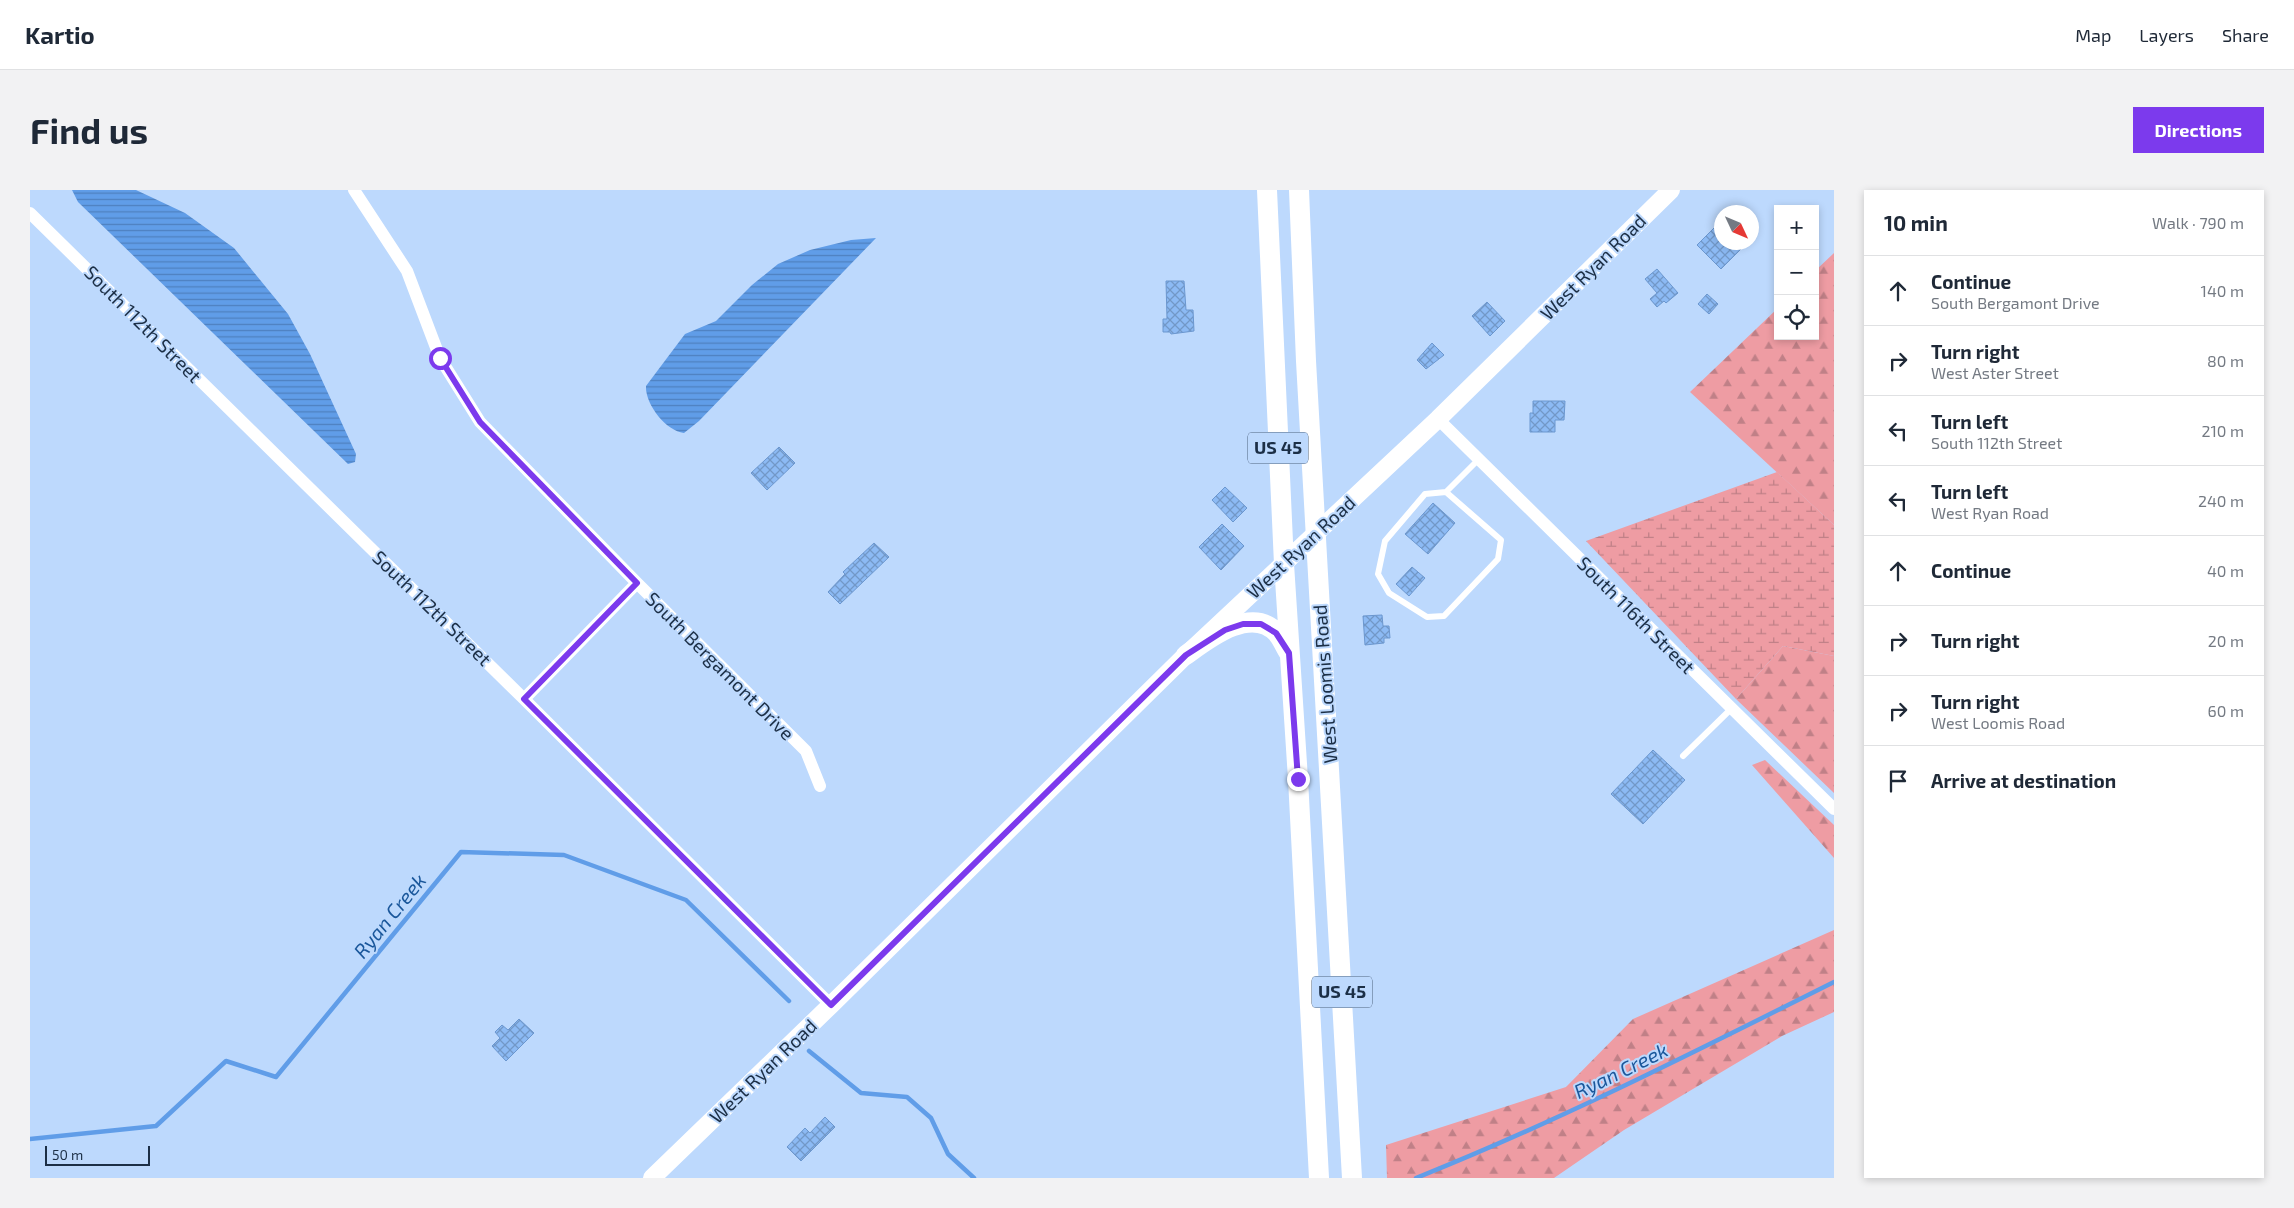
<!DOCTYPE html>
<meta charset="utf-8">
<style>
:root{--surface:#fff;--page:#f2f2f3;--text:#1f2937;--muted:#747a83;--line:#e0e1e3;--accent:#7c3aed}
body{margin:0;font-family:"Exo 2",sans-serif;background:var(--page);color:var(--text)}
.controls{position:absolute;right:15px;top:15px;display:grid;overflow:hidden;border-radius:0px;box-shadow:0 2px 8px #0003}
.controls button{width:45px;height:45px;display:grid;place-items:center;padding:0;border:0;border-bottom:1px solid var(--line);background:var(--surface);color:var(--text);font:25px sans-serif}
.compass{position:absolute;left:1684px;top:15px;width:45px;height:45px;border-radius:50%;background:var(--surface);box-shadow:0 2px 8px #0003;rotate:134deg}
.scale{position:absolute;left:15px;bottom:12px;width:105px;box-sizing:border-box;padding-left:5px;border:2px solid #1c2f46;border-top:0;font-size:14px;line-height:18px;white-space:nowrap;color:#1c2f46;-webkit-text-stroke:4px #bdd9fd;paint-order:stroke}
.stop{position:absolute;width:15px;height:15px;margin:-11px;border:4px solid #7c3aed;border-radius:50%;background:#fff}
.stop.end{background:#7c3aed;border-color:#fff;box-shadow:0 1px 5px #0008}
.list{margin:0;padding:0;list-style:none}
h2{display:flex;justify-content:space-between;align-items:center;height:65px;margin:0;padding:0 20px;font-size:21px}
h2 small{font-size:16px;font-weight:400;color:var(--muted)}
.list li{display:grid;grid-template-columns:32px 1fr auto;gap:15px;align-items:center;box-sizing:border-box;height:70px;padding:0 20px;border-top:1px solid var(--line)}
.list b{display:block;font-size:19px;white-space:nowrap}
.list p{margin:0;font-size:16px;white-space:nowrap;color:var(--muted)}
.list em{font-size:16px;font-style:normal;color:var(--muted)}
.icon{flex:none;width:28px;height:28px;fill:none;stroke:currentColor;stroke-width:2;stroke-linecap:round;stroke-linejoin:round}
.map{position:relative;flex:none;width:1804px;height:988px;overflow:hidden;border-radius:0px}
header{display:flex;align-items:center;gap:30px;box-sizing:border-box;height:70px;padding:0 25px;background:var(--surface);border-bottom:1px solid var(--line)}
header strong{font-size:24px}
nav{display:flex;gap:28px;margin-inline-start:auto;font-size:18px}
.intro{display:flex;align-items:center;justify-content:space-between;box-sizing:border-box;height:120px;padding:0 30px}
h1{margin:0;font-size:35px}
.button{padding:12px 22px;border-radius:0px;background:var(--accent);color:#fff;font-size:18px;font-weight:700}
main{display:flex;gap:30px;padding:0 30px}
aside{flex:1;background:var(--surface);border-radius:0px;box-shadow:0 2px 8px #0003}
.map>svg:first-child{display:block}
.forest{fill:url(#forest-firs)}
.wetland{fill:url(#wetland-marsh)}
.water{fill:url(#water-rules)}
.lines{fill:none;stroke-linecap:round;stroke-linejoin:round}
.stream{stroke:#609de8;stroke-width:4.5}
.building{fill:url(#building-cross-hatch);stroke:#6b97cf}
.lane{stroke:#fff;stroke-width:6}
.street{stroke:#fff;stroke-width:12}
.secondary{stroke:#fff;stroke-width:18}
.primary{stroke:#fff;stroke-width:20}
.route{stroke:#7c3aed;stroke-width:6}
.labels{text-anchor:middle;stroke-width:4;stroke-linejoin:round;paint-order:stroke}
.shield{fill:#bdd9fd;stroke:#4c627d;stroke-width:1}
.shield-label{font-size:18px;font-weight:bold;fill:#1c2f46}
.street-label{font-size:19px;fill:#1c2f46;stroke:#bdd9fd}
.water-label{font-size:20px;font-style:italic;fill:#1a579b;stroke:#bdd9fd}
</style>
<header>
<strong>Kartio</strong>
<nav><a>Map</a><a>Layers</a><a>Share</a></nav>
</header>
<div class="intro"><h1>Find us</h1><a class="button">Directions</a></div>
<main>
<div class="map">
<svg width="1804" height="988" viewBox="0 0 1804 988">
<defs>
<pattern id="forest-firs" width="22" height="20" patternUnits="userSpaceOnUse" patternTransform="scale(1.25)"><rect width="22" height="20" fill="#ee9ca3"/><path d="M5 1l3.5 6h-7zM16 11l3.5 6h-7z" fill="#c08087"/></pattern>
<pattern id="wetland-marsh" width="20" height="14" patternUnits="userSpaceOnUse" patternTransform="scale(1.25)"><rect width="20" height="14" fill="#ee9ca3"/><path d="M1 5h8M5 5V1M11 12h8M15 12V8" fill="none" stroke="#c08087"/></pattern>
<pattern id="water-rules" width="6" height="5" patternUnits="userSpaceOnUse" patternTransform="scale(1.25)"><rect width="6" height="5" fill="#609de8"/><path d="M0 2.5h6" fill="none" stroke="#4e80be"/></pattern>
<pattern id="building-cross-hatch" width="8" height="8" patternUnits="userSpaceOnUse" patternTransform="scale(1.25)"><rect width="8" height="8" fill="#8cbaf4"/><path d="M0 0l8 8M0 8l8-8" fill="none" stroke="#7298c7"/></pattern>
</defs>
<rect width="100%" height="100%" fill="#bdd9fd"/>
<!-- forest -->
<path class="forest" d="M1804,63V335L1660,202L1748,118V146H1785V81Z
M1753,456L1804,466V603L1706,509Z
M1735,570L1804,635V668L1722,575Z
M1804,740V822L1752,846L1594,940L1524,988H1357L1356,955L1536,897L1603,829Z"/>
<!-- wetland -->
<path class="wetland" d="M1747,282L1804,335V466L1753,456L1706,509L1556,351Z"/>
<!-- water -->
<path class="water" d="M42,0H106L155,23L204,58L258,124L280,164L326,264L325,272L318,274L48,12Z
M846,48L669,231L654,243C636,241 615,214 616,196L655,144L686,131L722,95L748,74L780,60L821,50Z"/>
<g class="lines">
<!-- stream -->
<path class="stream" d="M779,861L831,903L877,907L901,928L918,964L944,988
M0,949L126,936L196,871L246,887L431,662L534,665L656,710L759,811
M1386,988C1529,931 1666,861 1804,792"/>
</g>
<!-- building -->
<path class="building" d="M1692,30V52H1718L1691,79L1667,55Z
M1627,79L1648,103L1636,113L1634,111L1627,117L1620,109L1627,103L1615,89Z
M1136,91H1154L1156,120H1163L1164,141L1141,144L1140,142H1133V129H1137Z
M1677,104L1688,114L1679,124L1668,114Z
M1457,112L1475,131L1460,146L1442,126Z
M1402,153L1414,165L1396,179L1387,170Z
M1503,211H1535L1534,230H1525V242H1500V223H1503Z
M749,257L765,273L737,300L721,283Z
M1195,297L1217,318L1203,332L1182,310Z
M1403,313L1425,333L1398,364L1375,344Z
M1192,334L1214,356L1191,380L1169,357Z
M844,353L859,367L810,414L798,402L815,384L813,382Z
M1382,377L1395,388L1379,406L1366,394Z
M1352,425L1353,436H1359L1360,448H1354V453L1335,455L1333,426Z
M1623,560L1655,590L1613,634L1581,604Z
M489,829L504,843L476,871L462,856L470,848L465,842L472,835L478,840Z
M795,927L805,937L771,971L757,957L775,938L780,943Z"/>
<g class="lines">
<!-- lane -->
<path class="lane" d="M1416,302L1471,350L1468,369L1414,426L1397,427L1359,403L1348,384L1355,351L1395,304L1416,302L1449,269
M1653,566L1701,519"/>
<!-- street -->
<path class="street" d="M324,0L377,81L410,168L450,232L607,393L776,561L790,596
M0,23L494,509L801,815
M1408,229L1804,619
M494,509L607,393"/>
<!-- secondary -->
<path class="secondary" d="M622,988L801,815L1156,465L1408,229L1641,0"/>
<!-- primary -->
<path class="primary" d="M1237,0L1254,374L1268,589L1289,988
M1269,0L1276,171L1322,988
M1156,465C1178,449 1221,415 1247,443C1252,449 1255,457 1259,463"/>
</g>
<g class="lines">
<!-- route -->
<path class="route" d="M410,168L450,232L607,393L494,509L801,815L1156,465L1195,440L1213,434H1231L1246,443L1259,463L1268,589"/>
</g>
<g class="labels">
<!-- shield labels -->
<g class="shield">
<rect x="1218" y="242.5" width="60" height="31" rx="4"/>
<rect x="1282" y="786.5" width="60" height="31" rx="4"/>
</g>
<g class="shield-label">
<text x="1248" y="264">US 45</text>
<text x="1312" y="808">US 45</text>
</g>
<!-- street labels -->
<g class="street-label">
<text transform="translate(1563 77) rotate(-45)" y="7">West Ryan Road</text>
<text transform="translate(113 134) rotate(45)" y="7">South 112th Street</text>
<text transform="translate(1271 357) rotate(-43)" y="7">West Ryan Road</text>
<text transform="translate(402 418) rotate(44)" y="7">South 112th Street</text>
<text transform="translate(1606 425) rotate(45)" y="7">South 116th Street</text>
<text transform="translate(690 476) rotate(45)" y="7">South Bergamont Drive</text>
<text transform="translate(1295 494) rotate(-94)" y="7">West Loomis Road</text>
<text transform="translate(733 881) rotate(-44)" y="7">West Ryan Road</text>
</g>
<!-- water labels -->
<g class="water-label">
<text transform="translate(360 726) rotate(-51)" y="7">Ryan Creek</text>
<text transform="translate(1591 881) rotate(-26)" y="7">Ryan Creek</text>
</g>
</g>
</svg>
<div class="controls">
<button>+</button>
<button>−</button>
<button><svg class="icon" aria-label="locate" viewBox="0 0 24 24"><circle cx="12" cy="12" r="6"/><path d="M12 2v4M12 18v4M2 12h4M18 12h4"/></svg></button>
</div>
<svg class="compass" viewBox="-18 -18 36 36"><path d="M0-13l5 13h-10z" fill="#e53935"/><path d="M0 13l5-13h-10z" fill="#747a83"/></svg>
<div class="scale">50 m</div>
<div class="stop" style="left:410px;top:168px"></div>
<div class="stop end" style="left:1268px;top:589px"></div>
</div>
<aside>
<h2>10 min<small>Walk · 790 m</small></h2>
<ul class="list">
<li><svg class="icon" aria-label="ahead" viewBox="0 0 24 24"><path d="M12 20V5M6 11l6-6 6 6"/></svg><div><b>Continue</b><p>South Bergamont Drive</p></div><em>140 m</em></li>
<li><svg class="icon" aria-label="right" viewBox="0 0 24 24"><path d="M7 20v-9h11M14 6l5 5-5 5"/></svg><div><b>Turn right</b><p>West Aster Street</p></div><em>80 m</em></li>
<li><svg class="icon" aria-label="left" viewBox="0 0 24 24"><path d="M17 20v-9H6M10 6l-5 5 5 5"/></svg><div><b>Turn left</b><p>South 112th Street</p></div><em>210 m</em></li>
<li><svg class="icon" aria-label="left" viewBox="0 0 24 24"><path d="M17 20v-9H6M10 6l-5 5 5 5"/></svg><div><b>Turn left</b><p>West Ryan Road</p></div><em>240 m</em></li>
<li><svg class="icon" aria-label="ahead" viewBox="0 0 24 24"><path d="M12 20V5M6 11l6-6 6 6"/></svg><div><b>Continue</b></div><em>40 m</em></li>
<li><svg class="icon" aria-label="right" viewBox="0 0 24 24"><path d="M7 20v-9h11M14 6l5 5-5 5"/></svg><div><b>Turn right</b></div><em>20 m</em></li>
<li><svg class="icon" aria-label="right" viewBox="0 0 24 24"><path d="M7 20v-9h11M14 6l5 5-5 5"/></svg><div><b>Turn right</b><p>West Loomis Road</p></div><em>60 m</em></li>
<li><svg class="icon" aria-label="arrive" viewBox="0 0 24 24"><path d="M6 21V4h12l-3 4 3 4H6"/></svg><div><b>Arrive at destination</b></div></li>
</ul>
</aside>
</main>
